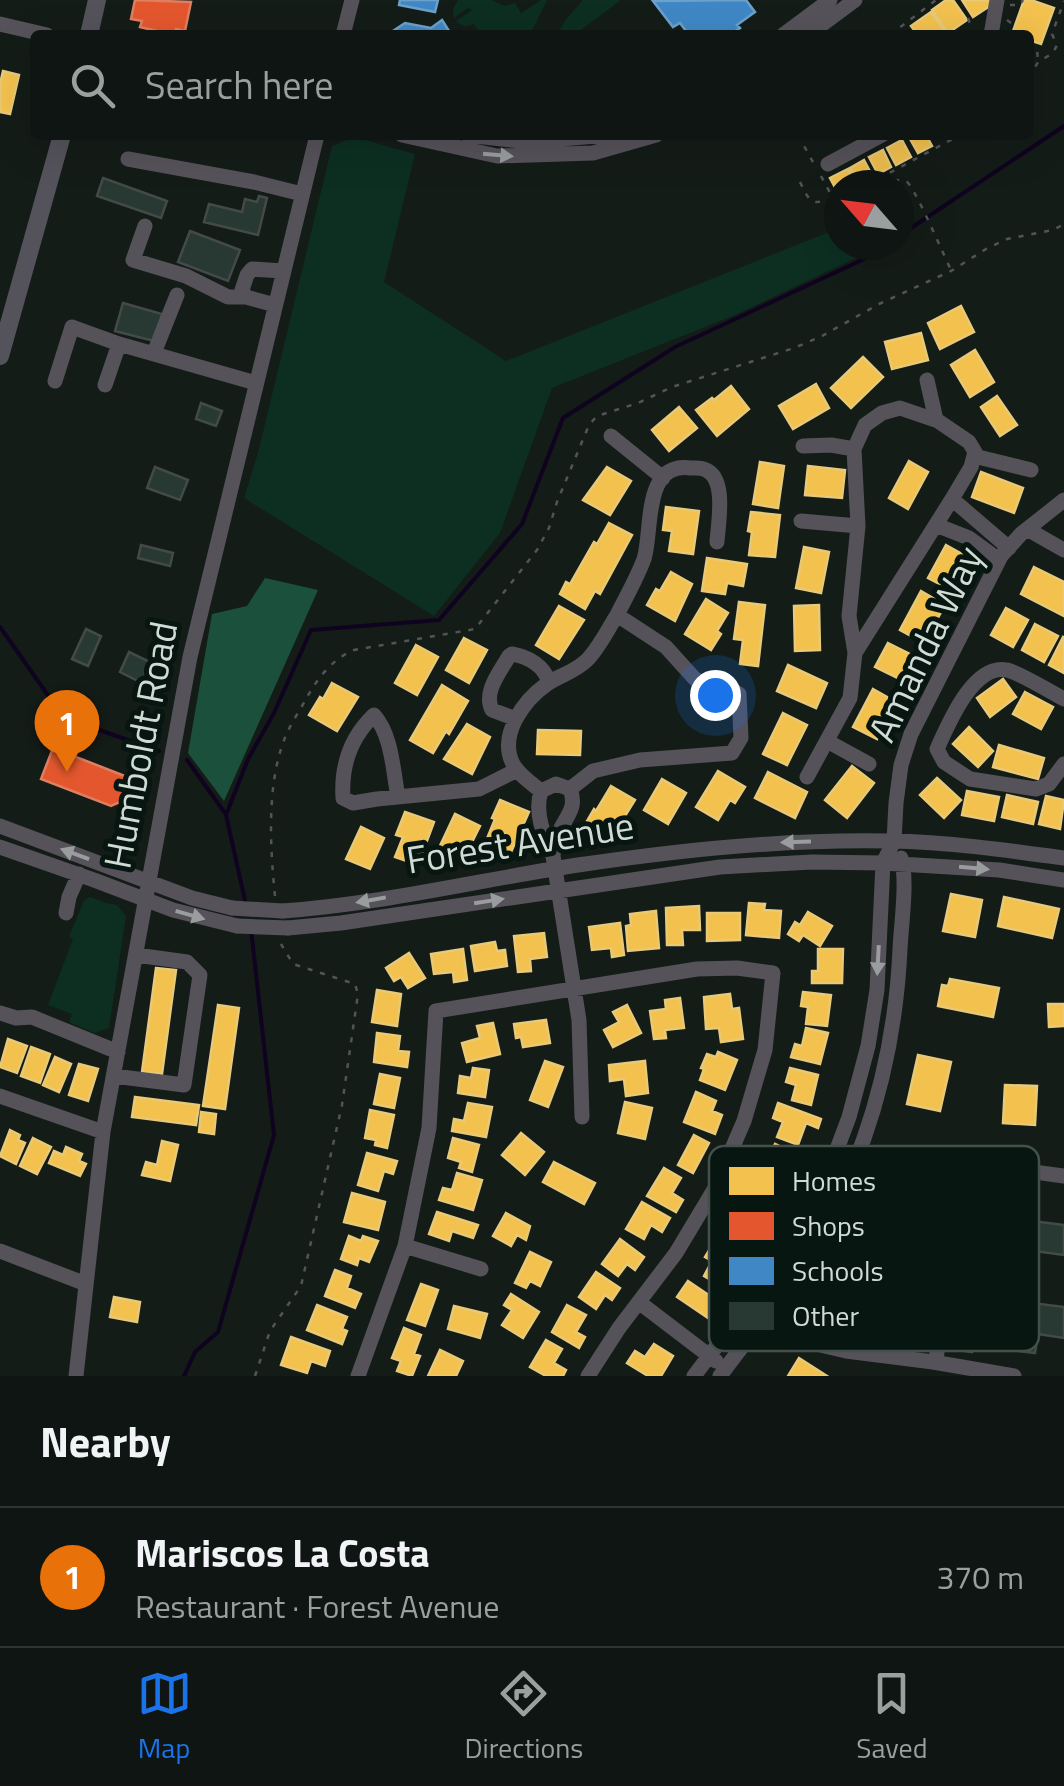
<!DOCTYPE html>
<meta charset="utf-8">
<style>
:root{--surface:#0f1512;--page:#181e1b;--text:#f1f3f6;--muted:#9b9f9f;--line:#2f3432;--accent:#1a73e8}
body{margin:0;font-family:"Titillium Web",sans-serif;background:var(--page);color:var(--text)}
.compass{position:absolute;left:824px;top:170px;width:90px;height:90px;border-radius:50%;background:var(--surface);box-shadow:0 10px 40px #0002;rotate:298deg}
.you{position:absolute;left:715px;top:695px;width:35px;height:35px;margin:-25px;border:8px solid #fff;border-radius:50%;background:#1a73e8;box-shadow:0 0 0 15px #1a73e833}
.badge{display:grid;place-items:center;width:65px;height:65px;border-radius:50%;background:var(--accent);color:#fff;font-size:32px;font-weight:700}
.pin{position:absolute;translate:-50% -82px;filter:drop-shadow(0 2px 5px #0008)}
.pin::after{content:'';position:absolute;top:52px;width:35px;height:30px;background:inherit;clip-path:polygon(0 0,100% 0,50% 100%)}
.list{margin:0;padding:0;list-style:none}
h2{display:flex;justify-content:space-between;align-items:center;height:130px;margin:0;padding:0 40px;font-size:42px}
h2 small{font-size:32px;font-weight:400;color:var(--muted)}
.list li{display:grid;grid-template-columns:65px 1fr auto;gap:30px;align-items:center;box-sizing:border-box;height:140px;padding:0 40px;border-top:2px solid var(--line)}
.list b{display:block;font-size:38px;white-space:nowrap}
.list p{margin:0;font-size:32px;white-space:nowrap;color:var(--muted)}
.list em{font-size:32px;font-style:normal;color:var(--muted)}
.icon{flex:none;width:55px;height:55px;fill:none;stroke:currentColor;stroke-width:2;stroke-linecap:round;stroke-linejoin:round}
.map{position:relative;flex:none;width:1064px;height:1376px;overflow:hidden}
.search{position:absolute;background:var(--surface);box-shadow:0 10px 40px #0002;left:30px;right:30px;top:30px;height:110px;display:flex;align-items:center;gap:25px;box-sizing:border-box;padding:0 35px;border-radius:10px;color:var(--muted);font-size:38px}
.sheet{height:270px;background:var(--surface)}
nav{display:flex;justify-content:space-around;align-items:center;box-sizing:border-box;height:140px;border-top:2px solid var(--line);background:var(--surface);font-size:28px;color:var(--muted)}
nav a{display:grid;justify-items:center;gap:5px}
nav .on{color:var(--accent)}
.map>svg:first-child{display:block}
.green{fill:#0c2f22}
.forest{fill:#1b503c}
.homes{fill:#f2c14e;stroke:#e8c977;stroke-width:2.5}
.shops{fill:#e4572e;stroke:#de7f60;stroke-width:2.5}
.schools{fill:#3f88c5;stroke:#6ba1ca;stroke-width:2.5}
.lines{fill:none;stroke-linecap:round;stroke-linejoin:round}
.stream{stroke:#10031f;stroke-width:4}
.building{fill:#283832;stroke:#434a47;stroke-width:2.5}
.path{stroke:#535458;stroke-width:2.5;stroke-dasharray:5 8;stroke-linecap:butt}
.minor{stroke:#55525a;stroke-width:15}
.major{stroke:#54535b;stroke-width:18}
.minor-bridge{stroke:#55525a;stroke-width:15}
.oneway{fill:#999d9e}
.labels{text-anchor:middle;stroke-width:10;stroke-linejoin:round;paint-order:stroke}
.street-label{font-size:38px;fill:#d1dbd6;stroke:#071610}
.key{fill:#071610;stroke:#44514b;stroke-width:2.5}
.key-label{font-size:28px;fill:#d1dbd6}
</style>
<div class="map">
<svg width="1064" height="1376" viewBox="0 0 1064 1376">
<rect width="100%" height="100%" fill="#141c18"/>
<!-- green -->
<path class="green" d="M458,0H491L505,6L515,3L521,13L541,0H547L530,35H510L478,30L474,24C467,27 462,27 456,21L472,10L468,8L454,18L453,9Z
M583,0H621L574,35H557L566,19Z
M354,137L415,154L384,282L506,361L839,228V245H876L860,256L735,315L552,388L500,533L434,616L244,498L258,453L332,146Z
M90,897L106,903L117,905L126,916L109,1028L94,1033L69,1022L72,1014L48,1005L73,939L69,937L84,900Z"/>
<!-- forest -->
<path class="forest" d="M265,578L318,590L224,801L188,753L212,614L247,606Z"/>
<!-- homes -->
<path class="homes" d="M946,0H953L967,20L948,33L932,10Z
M962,0H990L993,4L973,17Z
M1024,0H1031L1054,8L1041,44L1029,40V35L1012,34Z
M931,12L947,35H918L911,26Z
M3,71L19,75L10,114L0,112V84Z
M913,135H926L932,146L918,153L909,137Z
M902,140L911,157L896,165L887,148Z
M883,150L891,167L878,174L869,157Z
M864,160L873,177L859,185L850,168Z
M848,169L855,184L839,185V195L830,178Z
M961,306L974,332L940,349L928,323Z
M921,333L928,360L892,369L885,342Z
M975,350L994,382L970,397L951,365Z
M863,357L883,377L851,408L831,388Z
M816,384L829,408L793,429L779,406Z
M731,386L749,409L717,436L696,410L712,398L714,400Z
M997,396L1017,425L1000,436L981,407Z
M679,407L697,428L669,451L652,430Z
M909,461L928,472L908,509L889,498Z
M760,462L784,466L778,508L753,504Z
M808,466L845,470L842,498L805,495Z
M607,467L631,481L610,515L583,500Z
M981,472L1023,488L1014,513L972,497Z
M666,507L699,511L693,554L669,551L672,531L663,530Z
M751,512L780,515L775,557L749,555L752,532L748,531Z
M609,523L632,535L600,594L595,591L585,609L560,594L566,582L570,584L594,542L597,544Z
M946,545L971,559L953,591L928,578Z
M804,547L829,552L821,593L796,588Z
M707,558L747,564L743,586L727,583L725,594L702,591Z
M1034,567L1064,582V616L1021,594Z
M671,572L692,584L675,621L647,605L656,589L660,591Z
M921,591L945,605L924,643L900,630Z
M706,599L728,613L717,631L721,634L711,650L685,634Z
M739,602L765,605L758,666L740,664L743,640L734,639Z
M819,605L820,650L795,651L794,606Z
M559,606L584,620L559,659L536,645Z
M1006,608L1028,620L1013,647L991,635Z
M1035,624L1058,636L1044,662L1022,650Z
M1063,637L1064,638V673L1049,665Z
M464,638L487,650L469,683L446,670Z
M888,643L920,659L908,683L875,667Z
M416,645L438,657L417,695L395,683Z
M788,665L827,683L816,708L777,691Z
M1003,679L1016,697L990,717L977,698Z
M332,683L358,697L337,731L309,715L320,697L323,699Z
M442,685L468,701L449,734L446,731L433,753L410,740Z
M873,689L896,702L877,739L853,727Z
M1025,692L1053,707L1041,729L1013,714Z
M783,713L807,725L787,765L763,754Z
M467,724L490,737L472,774L444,759Z
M969,727L993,751L978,767L953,744Z
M538,730L581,731L580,755L537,754Z
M999,745L1044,758L1038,779L993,767Z
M852,766L874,783L847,818L825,800Z
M718,771L745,787L735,803L730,800L718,820L696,807Z
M768,772L807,792L795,818L755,798Z
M937,778L961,800L944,818L920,795Z
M662,779L686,793L668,824L644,810Z
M611,786L635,800L612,837L587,821L594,809L596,811Z
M967,791L999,797L994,821L962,815Z
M1007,795L1038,802L1033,824L1002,817Z
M1046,796L1064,800L1060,829L1039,824Z
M500,800L529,812L511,852L486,841L495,819L492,818Z
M405,812L434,822L418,865L395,857L403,837L396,835Z
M455,814L480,826L463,860L439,848Z
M361,827L384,838L370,869L346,859Z
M951,894L982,900L975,937L943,931Z
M1004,897L1059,909L1052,938L998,926Z
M749,903L765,904L764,910L781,911L779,938L746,935Z
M699,906L700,930H682L683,945H667L666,908Z
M656,911L659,948L628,951L626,926L631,925L630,914Z
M808,912L832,926L820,946L803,935L799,941L788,934L795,922L800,925Z
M707,913H740V940L707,941Z
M620,923L624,955L612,957L611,948L592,950L589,927Z
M544,933L547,957L530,959L531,971L518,972L514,936Z
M495,942L497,951L505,950L507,966L475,971L471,946Z
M463,949L467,980L454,982L453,972L434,974L431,954Z
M818,949H843L842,983H812V971H818Z
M409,953L425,978L408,988L401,977L394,981L386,968Z
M156,968L176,970L162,1074L142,1072Z
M950,979L999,988L993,1017L938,1006L942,985L948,986Z
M377,990L401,994L397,1026L372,1022Z
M803,992L831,995L827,1026L806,1024L808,1007L801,1006Z
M730,994L732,1009L739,1008L743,1039L721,1042L719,1028L706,1029L704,997Z
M680,998L684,1028L665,1030L666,1038L654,1039L650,1011L666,1009L665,1000Z
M1048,1004H1064V1026L1049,1027Z
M218,1005L239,1008L225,1109L203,1106Z
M627,1005L641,1033L613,1047L604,1030L619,1022L613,1012Z
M546,1020L550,1043L523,1047L521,1037L516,1038L514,1024Z
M493,1023L500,1054L467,1062L462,1043L480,1038L477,1026Z
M806,1028L828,1033L820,1064L791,1057L795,1044L802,1046Z
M377,1033L400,1036L398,1051L409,1052L407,1067L374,1062Z
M8,1039L27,1046L17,1073L0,1067Z
M31,1047L50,1054L40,1083L21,1076Z
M718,1052L737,1060L725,1090L700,1080L704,1069L701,1068L707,1054L716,1057Z
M918,1055L951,1062L940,1111L907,1104Z
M55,1057L71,1064L59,1092L43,1085Z
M545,1061L563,1067L548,1107L530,1100Z
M645,1061L648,1093L626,1096L624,1079L610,1081L609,1065Z
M79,1064L98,1069L88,1101L69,1095Z
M473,1068L489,1070L485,1097L458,1093L460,1076L471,1078Z
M790,1068L818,1075L811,1105L792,1100L796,1085L786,1082Z
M380,1074L400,1078L394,1108L374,1104Z
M1005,1085L1037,1086L1035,1125L1003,1123Z
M696,1092L716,1101L712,1111L722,1115L715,1134L684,1122Z
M135,1097L199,1105L196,1125L132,1117Z
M625,1102L652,1108L645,1139L618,1133Z
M468,1103L492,1107L486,1137L452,1131L454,1119L464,1121Z
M778,1103L821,1119L818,1128L806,1123L798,1145L777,1137L783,1122L773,1118Z
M370,1110L394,1115L387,1148L375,1145L376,1140L365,1138Z
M201,1112L216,1114L214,1134L199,1132Z
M10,1130L20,1135L18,1140L25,1143L16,1164L0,1156Z
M521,1133L544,1152L525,1175L502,1155Z
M694,1135L709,1143L693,1173L678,1165Z
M33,1138L51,1147L37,1174L20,1166Z
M453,1138L479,1145L472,1172L459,1168L461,1162L448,1158Z
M162,1141L178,1145L170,1181L142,1175L146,1162L157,1165Z
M775,1144L794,1153L780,1181L753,1169L760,1156L768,1160Z
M66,1147L82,1154L79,1161L86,1164L80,1176L49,1163L54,1151L63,1155Z
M367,1153L397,1161L393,1174L384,1171L378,1191L358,1185Z
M554,1162L595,1183L584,1204L543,1182Z
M664,1168L681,1178L672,1193L683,1200L676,1212L647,1196Z
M457,1173L482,1180L473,1210L439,1200L443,1188L452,1190Z
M352,1193L385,1202L378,1230L344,1222Z
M642,1202L670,1218L662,1232L651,1225L644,1239L626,1229Z
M437,1212L478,1225L473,1238L452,1231L449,1241L429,1234Z
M506,1213L530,1226L526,1240L517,1235L511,1246L493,1236Z
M349,1236L361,1241L363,1236L378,1241L369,1262L359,1258L357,1265L341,1259Z
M620,1239L644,1257L635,1270L627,1264L618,1276L602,1264Z
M714,1242L738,1256L721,1286L704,1276L712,1261L705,1257Z
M530,1252L551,1262L540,1286L530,1281L526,1288L515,1283Z
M335,1270L351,1276L347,1288L361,1294L355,1308L325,1296Z
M596,1272L620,1288L612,1300L605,1295L596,1309L579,1297Z
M688,1281L722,1304L711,1320L677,1297Z
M421,1284L438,1290L425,1326L407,1320Z
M511,1294L539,1312L523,1338L502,1325L512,1310L504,1305Z
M114,1297L140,1302L137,1322L110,1317Z
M317,1305L347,1317L342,1329L347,1331L342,1344L307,1330Z
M567,1305L586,1315L576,1332L585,1337L579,1348L552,1332Z
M454,1306L487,1314L480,1338L448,1329Z
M404,1328L421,1335L414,1354L420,1356L412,1376L397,1371L401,1361L392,1358Z
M291,1337L330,1351L325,1366L311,1361L307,1373L281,1365Z
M546,1340L562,1349L554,1363L566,1370L563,1376H546L530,1367Z
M654,1344L673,1356L661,1376H648L627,1363L635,1351L645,1357Z
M440,1350L463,1361L456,1376H428Z
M799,1358L827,1376H788Z"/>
<!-- shops -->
<path class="shops" d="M135,0L191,2L185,31L176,29L174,35L140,27L142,21L131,19Z
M53,748L130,778L122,801L111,806L41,779Z"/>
<!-- schools -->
<path class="schools" d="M400,0H438L435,12L399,5Z
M746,0L755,12L737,25L740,28L730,35H689L680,23L673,27L653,1Z
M442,20L449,31L443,35H393V31L405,23L431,28Z"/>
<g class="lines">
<!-- stream -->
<path class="stream" d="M899,236L1064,126
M0,627L52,701L88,726L159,751
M187,760L225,813
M246,905L226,815L248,759L274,713L311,630L439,620L522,524L563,418L675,347L862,260L885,245
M184,1376L195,1352L218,1332L274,1135L251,929"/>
</g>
<!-- building -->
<path class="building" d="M103,178L167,201L161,218L97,196Z
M259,196L267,198L258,235L204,222L209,204L242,212L245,199L257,202Z
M190,231L240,250L228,281L178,262Z
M123,303L162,314L154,341L115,331Z
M201,403L222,411L216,426L196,419Z
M155,467L188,480L180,500L147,488Z
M141,545L173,553L170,566L138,558Z
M86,629L101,636L88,666L72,659Z
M129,652L150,662L145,673L153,677L148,686L120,672Z
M989,1193L1021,1197L1017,1219L1064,1225V1255L1013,1248L1009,1283L1007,1282L1006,1289L1000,1288L997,1306L1015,1308L1016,1301L1064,1307V1338L1038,1334L1035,1353L1003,1349L1005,1334L982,1331L983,1327L976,1326L972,1352L957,1350L959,1341L965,1342L967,1325L948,1322L949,1313H945L946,1299L966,1300L968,1284L975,1285L981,1243L961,1240L962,1230L956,1229L957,1222L963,1223L965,1211L987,1214Z"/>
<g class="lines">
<!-- path -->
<path class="path" d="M1010,5H1020L1023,0
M968,18L971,27L969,35
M1007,20L1011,23L1010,35
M890,35L936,0
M1029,43L1037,49L1038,61
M1029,78L1038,62L1053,53L1057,45L1052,34L1064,1
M798,135L814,164
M821,176L835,202L839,204
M800,182C809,200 811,208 831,197
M867,185L960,135
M882,185C889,182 898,178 906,181C914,185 944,256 951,270
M275,896C270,846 266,780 287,733C292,722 300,710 306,699C317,679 332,659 354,650L475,629L537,550L549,528L557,502L589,425L597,416L638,403L672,387L794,348L822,336L879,304L951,271L986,249L1007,239L1053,230L1064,224
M255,1376L270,1331L301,1286L342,1105L358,994L355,984L293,964L281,944"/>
<!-- minor -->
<path class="minor" d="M0,24L47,35
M343,35L352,0
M783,35L830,0
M808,35L855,0
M991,35L997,0
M402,135L497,156L593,153L656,135
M467,135L529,142L606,135
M128,159L254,182L302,194
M828,164L882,135
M145,226L133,260L186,276L228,297H246
M275,305L246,297L242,290L247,275L252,269L283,271
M154,353L177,295
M927,380L936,420
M55,381L72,327L119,344
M105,385L119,344L256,383
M611,436L663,478
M803,446L831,445L854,449
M974,456L1031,470
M952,499L1009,548
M801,521L858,526
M936,525L969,538L999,560
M1027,529L1064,550
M1064,699C1051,692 1018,672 1007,670C973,663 948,725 937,749L944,762L970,779L1036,789L1049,784L1064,764
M516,719L492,710C483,692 500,672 509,656L512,654C529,657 544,666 549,682
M827,741L869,764
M807,777L850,698L855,653L952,499L971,467L975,452L969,442L938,421L900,408L882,413L865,425L854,449L858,526L849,616L855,653
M570,789L593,771L640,760L732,753L741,738L739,694L730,689L707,687L694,678L666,647L617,615C626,597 637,578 644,559C653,531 642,461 691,468C696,468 701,467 706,470C727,479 718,524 717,542
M541,791C531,783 519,775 513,764C498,735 524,700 547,684C560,675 575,672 587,660C599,648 608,629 617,615
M398,797C393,771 392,735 374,715C351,737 341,766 343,798L353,803L377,799L479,789L517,770
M0,826L192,898L232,908
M0,847L94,880L173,910L237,926
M553,856C544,836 534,813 541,791L556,784L570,789C577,807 568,814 560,830C555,837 554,847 553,856L579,1020L582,1117
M283,911C382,904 479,880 578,865C681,850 784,839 889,841C948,842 1006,850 1064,858
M66,913L69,897L79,874
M288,928L341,923L720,867L812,862L883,863L999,870L1064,880
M0,1013L16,1018L32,1017L118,1052
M114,1076L184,1085L200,975L187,962L136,955
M0,1096L103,1132
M405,1246L481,1269
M0,1251L86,1284
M640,1303L716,1361
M768,1313L788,1329L812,1343L846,1351L933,1362L1014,1376
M893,1321C922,1327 942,1326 936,1362
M854,1352C862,1290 867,1227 887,1167L909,1159L945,1160L1064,1176
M887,1356L920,1159
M76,1376L103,1132L190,657L317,135
M358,1376L405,1246L429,1128L436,1011L697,969L737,968L773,973L765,1050L744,1121L715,1188L676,1253L619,1328L588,1376
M694,1376L764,1283L792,1241L824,1184L849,1117L868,1046L877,990L883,863L894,841L896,803L901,765L911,734L1001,556L1021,534L1064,500
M720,1376C750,1335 784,1296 810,1253C866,1160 895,1057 900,949C901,926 908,879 901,858"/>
<!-- major -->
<path class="major" d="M89,35L97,0
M0,356L62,135"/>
<!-- minor-bridge -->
<path class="minor-bridge" d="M232,908L283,911
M237,926L288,928"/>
</g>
<!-- one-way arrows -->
<defs><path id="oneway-solid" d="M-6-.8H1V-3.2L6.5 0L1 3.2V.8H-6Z" transform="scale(2.5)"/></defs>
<g class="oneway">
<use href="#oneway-solid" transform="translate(498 155) rotate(5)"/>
<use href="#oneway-solid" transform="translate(796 842) rotate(178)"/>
<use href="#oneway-solid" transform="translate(75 854) rotate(-160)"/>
<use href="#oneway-solid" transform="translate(974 868) rotate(5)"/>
<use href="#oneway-solid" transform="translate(371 900) rotate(170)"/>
<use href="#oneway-solid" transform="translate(489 901) rotate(-9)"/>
<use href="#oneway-solid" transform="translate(190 915) rotate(16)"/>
<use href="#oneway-solid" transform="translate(878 960) rotate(93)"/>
</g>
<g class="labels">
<!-- street labels -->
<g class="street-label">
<text transform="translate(926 644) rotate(-64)" y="13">Amanda Way</text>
<text transform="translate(141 745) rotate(-79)" y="13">Humboldt Road</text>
<text transform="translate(520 843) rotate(-9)" y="13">Forest Avenue</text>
</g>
</g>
<!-- legend -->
<rect x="709" y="1146" width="330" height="205" rx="15" class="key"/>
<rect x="729" y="1167" width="45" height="28" fill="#f2c14e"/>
<rect x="729" y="1212" width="45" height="28" fill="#e4572e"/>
<rect x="729" y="1257" width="45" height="28" fill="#3f88c5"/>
<rect x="729" y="1302" width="45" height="28" fill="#283832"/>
<g class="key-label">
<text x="792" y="1191">Homes</text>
<text x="792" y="1236">Shops</text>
<text x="792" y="1281">Schools</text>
<text x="792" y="1326">Other</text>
</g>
</svg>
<svg class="compass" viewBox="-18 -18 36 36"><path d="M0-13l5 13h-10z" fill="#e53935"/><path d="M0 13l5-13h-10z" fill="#9b9f9f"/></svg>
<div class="you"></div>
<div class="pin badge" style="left:67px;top:772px;background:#e8710a">1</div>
<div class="search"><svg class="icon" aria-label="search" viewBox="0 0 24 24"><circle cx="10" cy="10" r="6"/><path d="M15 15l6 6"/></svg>Search here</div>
</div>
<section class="sheet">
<h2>Nearby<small></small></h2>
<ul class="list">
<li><span class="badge" style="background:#e8710a">1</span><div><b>Mariscos La Costa</b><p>Restaurant · Forest Avenue</p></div><em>370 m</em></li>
</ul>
</section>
<nav>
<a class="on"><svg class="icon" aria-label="map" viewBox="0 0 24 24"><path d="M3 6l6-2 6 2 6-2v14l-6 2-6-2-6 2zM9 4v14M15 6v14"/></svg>Map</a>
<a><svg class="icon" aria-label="directions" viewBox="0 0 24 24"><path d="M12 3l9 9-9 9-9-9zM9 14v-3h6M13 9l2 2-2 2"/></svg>Directions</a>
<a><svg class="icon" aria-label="saved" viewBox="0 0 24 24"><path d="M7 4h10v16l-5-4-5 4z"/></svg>Saved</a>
</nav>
